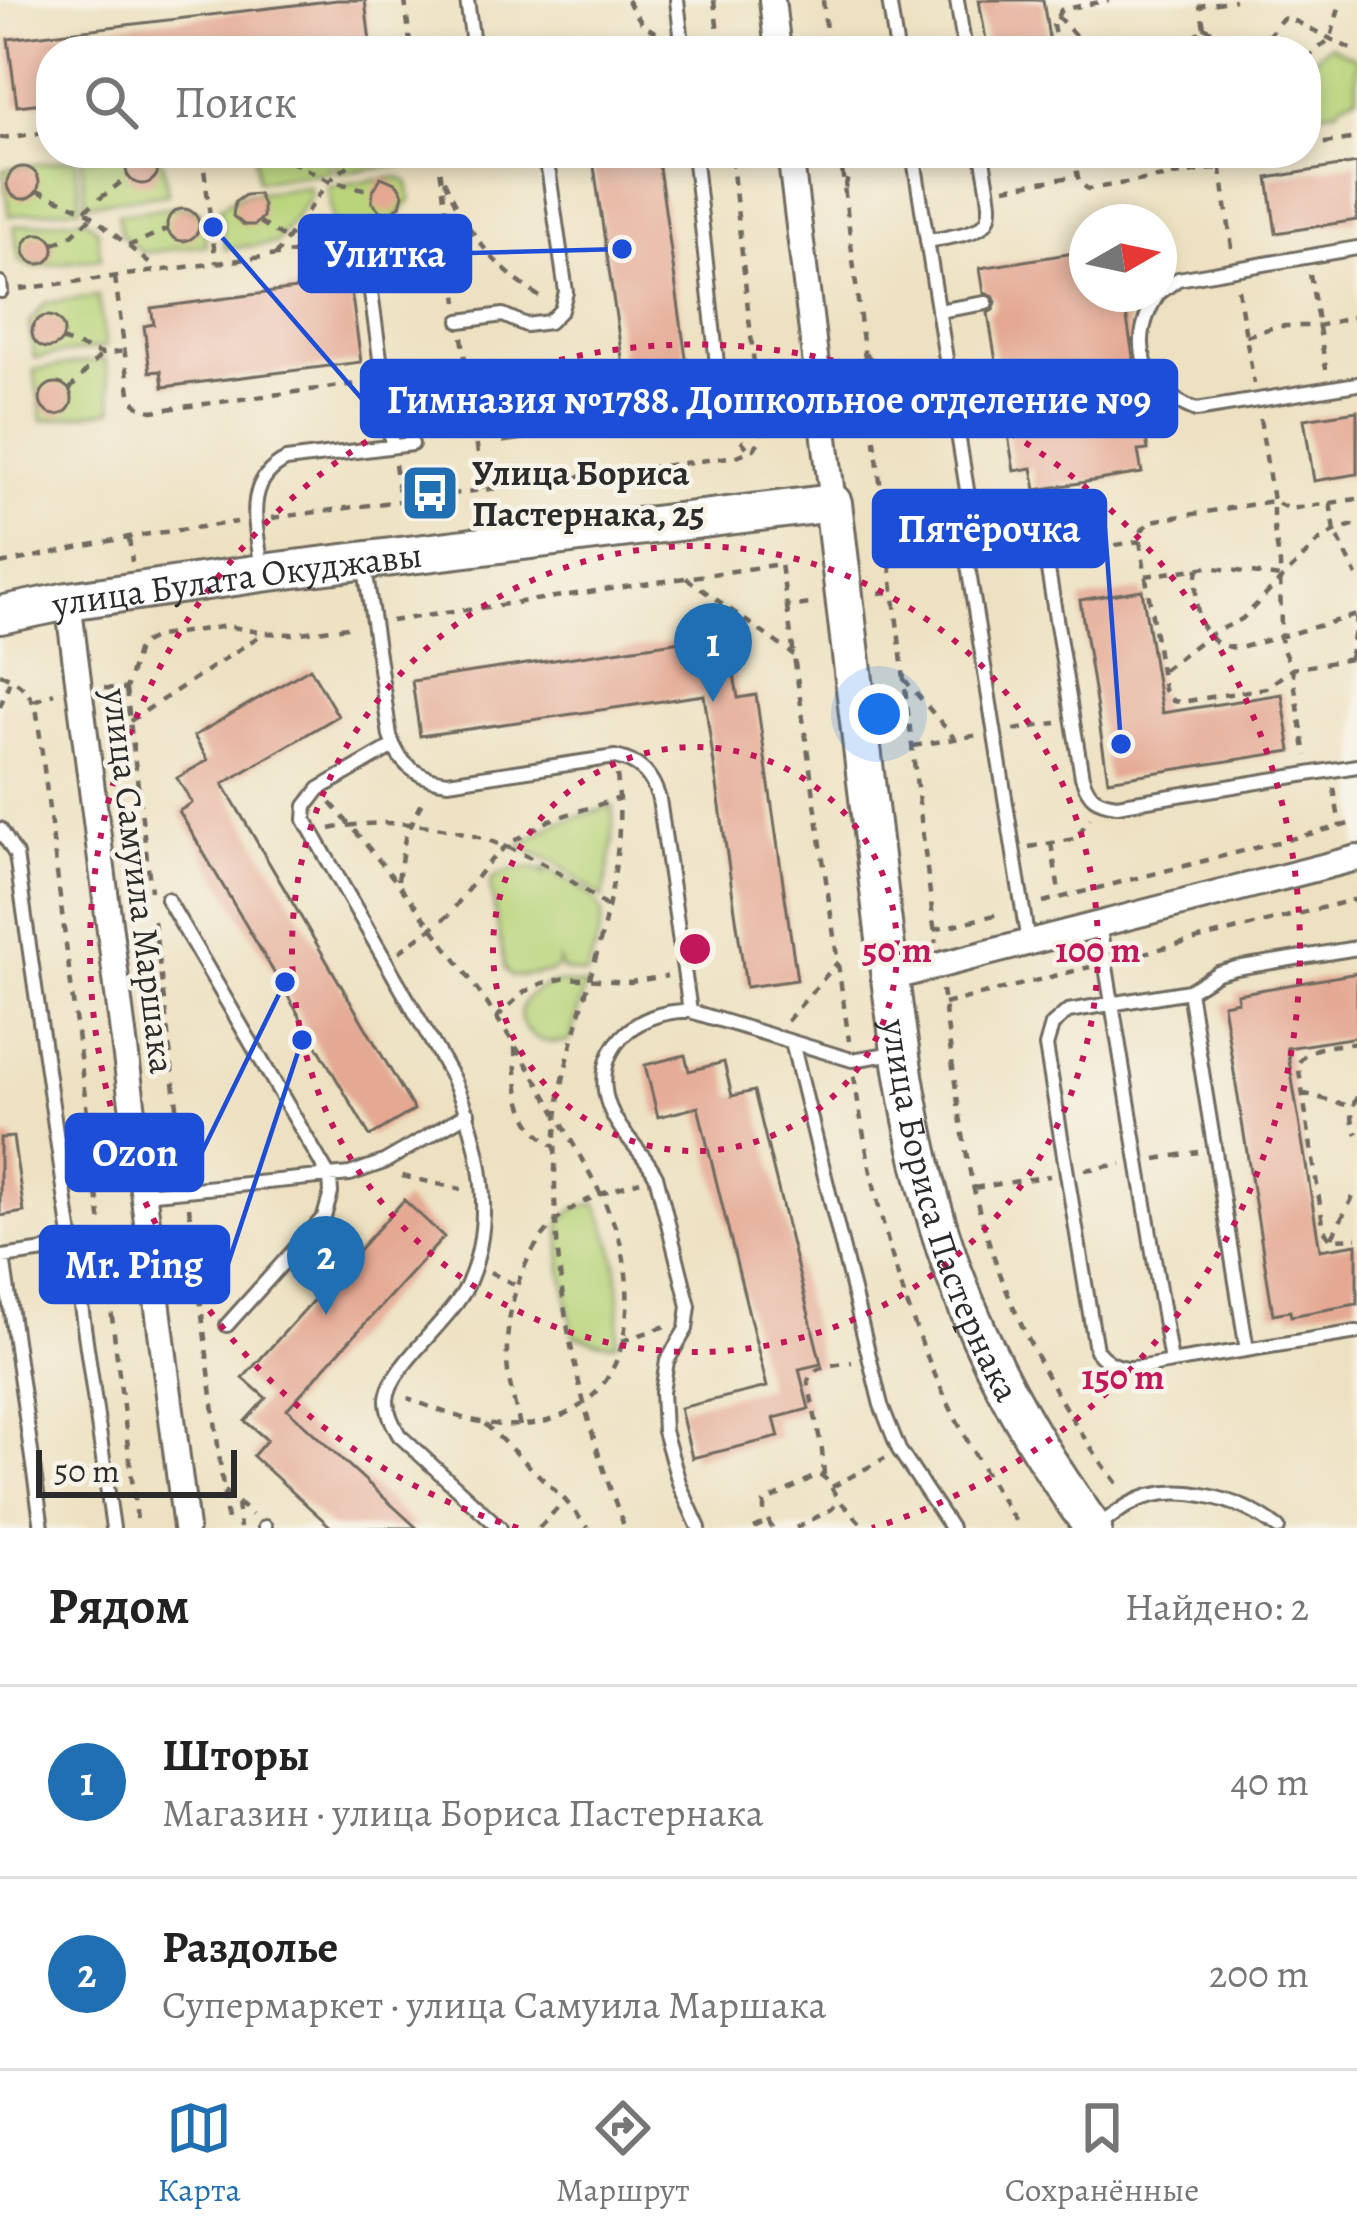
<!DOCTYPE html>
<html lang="ru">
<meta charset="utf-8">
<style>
:root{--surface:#fff;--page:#f6f6f6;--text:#222;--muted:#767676;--line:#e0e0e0;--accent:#1f6fb2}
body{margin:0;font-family:Alegreya,serif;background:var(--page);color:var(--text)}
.compass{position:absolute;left:1069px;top:204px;width:108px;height:108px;border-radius:50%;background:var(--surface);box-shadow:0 6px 18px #0003;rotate:81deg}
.scale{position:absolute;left:36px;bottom:30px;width:201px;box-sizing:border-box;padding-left:12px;border:6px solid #2b2b2b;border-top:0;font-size:33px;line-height:42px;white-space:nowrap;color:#2b2b2b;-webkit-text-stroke:9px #f7f3e8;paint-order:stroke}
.you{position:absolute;left:879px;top:714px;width:42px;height:42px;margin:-30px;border:9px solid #fff;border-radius:50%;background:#1a73e8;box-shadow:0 0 0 18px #1a73e833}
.badge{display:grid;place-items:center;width:78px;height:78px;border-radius:50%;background:var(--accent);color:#fff;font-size:39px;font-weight:700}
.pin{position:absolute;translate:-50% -99px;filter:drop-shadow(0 3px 6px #0008)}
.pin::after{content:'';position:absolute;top:63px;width:42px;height:36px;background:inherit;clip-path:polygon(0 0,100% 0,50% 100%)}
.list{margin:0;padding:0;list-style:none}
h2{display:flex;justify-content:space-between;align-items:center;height:156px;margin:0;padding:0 48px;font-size:51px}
h2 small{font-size:39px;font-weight:400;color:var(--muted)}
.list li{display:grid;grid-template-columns:78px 1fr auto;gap:36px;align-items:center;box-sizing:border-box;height:192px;padding:0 48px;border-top:3px solid var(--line)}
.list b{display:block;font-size:45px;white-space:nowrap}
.list p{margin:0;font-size:39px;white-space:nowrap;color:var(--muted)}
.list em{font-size:39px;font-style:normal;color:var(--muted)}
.icon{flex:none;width:66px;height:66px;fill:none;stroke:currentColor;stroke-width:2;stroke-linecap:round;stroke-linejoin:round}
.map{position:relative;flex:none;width:1357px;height:1528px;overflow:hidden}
.search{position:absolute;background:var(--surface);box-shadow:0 6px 18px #0003;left:36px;right:36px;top:36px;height:132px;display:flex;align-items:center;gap:30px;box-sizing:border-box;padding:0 42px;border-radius:48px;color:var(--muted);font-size:45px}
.sheet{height:540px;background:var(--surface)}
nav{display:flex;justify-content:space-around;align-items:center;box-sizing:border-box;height:168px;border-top:3px solid var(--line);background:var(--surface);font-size:33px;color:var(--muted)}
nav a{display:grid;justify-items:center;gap:6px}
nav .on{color:var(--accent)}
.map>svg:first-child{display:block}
.green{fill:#b9d47a;stroke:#728052;stroke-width:3}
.building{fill:#e4a893}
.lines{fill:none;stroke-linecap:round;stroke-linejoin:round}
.lane-casing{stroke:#6f6b60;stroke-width:18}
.street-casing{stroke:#6f6b60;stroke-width:30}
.secondary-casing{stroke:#6f6b60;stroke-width:42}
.path{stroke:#6f6b60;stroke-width:4.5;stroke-dasharray:9 9;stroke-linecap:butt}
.lane{stroke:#fff;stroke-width:12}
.street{stroke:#fff;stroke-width:24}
.secondary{stroke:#fff;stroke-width:36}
.ring{fill:none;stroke:#c2185b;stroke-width:6;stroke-dasharray:6 12}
.labels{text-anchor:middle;stroke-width:9;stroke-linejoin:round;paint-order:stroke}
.poi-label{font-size:36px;font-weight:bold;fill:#2b2b2b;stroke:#f7f3e8;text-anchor:start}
.street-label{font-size:36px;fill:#2b2b2b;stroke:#f7f3e8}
.centre{fill:#c2185b;stroke:#f7f3e8;stroke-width:6}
.ring-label{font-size:36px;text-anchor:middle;font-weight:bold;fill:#c2185b;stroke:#f7f3e8;stroke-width:9;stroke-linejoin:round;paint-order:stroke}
.leader{fill:none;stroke:#1d4ed8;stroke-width:4.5}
.callout-dot{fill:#1d4ed8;stroke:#f7f3e8;stroke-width:4.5}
.callout{fill:#1d4ed8;stroke:#1d4ed8;stroke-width:4.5}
.callout-label{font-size:39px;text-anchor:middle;font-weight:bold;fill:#fff}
</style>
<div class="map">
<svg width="1357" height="1528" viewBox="0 0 1357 1528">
<rect width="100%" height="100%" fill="#f7f3e8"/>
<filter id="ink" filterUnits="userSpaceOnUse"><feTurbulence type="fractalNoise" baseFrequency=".00833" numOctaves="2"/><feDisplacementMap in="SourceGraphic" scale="24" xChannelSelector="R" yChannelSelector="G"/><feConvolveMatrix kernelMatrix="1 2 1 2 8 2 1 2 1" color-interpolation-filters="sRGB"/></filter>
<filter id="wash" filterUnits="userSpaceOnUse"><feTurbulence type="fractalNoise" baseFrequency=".004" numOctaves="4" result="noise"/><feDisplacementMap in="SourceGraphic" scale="48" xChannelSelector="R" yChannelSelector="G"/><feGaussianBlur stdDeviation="2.7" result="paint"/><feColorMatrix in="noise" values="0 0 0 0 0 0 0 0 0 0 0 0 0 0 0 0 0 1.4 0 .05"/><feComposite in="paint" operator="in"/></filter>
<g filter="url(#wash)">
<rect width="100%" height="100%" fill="#ede1c1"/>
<!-- green -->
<path class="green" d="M1330,45L1357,58V96L1343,101L1337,109L1306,114V65Z
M128,153H153L163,163L168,194L86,204L81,159Z
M254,153H328L330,172L258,181Z
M335,153H402L404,165L337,173Z
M75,159L81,207L9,216L3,169Z
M398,177L408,182L411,200L387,229L334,235L328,186Z
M309,187L310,197L276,243L225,249L220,207L242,194Z
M181,206L203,214L206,245L143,253L121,234L118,214Z
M84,218L97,229L101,258L33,267L19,261L14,226Z
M98,296L106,347L34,358L29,323L45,303Z
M105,359L113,410L42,421L34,370Z
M613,806V843L603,898L555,862L518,846L557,823Z
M544,867C560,876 603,897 602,917C601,935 591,957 587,975L562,970L559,960L556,969L551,972L512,977L505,969L490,884L492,879C504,870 534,863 544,874Z
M557,983L585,985L570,1041C522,1053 494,998 557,983Z
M596,1203C618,1249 625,1294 616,1344L594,1342L573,1334L562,1270L560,1223L574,1209Z"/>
<g id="blocks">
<!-- building -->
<path class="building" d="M337,0H365L371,51H51V102L17,106L8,39Z
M979,0H1043L1051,51H988Z
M126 168a16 16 0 1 1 32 0a16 16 0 1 1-32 0Z
M592,153H657L687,365L655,369L658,396L626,400L629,424L504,442L496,390L624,372Z
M1357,163V220L1276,233L1268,178Z
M7 183a16 16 0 1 1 32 0a16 16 0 1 1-32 0Z
M381,177L397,184L403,194L400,206L391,212L380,211L372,202L373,191Z
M258,194L263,205V217L255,225H244L233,216L235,202L245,195Z
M167 225a16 16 0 1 1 32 0a16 16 0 1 1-32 0Z
M24 249a15 15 0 1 1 30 0a15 15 0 1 1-30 0Z
M1087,251V294H1123L1148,450L1138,451L1142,473L1036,490L1032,468L1014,471L988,313L993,310L996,302L993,296L984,293L980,268Z
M350,282L361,362L163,387L161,371L150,372L144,326L154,324L151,308Z
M32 332a16 16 0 1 1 32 0a16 16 0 1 1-32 0Z
M40 399a16 16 0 1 1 32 0a16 16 0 1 1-32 0Z
M1357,411V474L1314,481L1304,419Z
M1142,590L1162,713L1282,694L1291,751L1108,780L1080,600Z
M702,638L706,665L732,662L738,698L756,695L797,980L746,987L704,695L420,736L412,681Z
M310,668L338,716L223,784L414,1110L370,1136L179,811L192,803L177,778L208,760L194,736Z
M1357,973V1037L1287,1048L1320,1250L1357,1244V1304L1291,1316L1290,1311L1273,1314L1223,1004L1238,1001L1237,994Z
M685,1055L689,1071L724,1062L732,1096L754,1091L821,1364L799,1369L809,1409L774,1418L779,1437L692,1458L680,1408L767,1387L698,1107L658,1117L645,1065Z
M13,1137L24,1212L0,1216V1138Z
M404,1200L444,1237L287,1409L417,1528H332L253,1456L267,1440L245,1421L266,1398L243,1378Z"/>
</g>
</g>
<g filter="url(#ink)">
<use href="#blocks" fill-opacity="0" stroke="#6f6b60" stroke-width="3"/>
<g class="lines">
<defs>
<path id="lane" d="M467,0L474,51
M677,0L683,51
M889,0L897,51
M957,0L965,51
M694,153L722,410
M913,153L972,521
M927,241C1005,229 993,224 982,153
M318,250L354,247L366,256L392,446
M0,283L1,291
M1159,293L1178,279L1357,248
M1158,294C1127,343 1142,389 1196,410L1357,384
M938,311L986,303
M460,321L503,315L526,325L549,322L561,310L566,292L549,174L544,161L535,153
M365,568L390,736C399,765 418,779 448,782L615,757C640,762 652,775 659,799L690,1011
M262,572C258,529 240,483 286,460L412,444
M393,746L319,789L306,806L305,820L452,1077C481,1141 497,1219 467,1286C451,1320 388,1368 387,1400C387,1413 393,1424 399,1435L500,1528
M0,829L16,855L113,1528
M167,899L330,1178L331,1193L324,1217L227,1325
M1099,924L1171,1362L1357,1332
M1028,942L965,547V535L972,521C998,517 1029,504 1042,533L1082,777C1089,798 1096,802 1117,805L1357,766
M1189,991L1218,973L1236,968L1357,948
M792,1042L881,1405L899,1450L951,1528
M144,1194L350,1174L384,1162L468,1113
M1171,1362C1142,1367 1117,1377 1096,1350L1046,1046L1052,1025L1068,1011L1189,991L1247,1350
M1098,1526C1109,1519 1119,1510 1130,1504C1175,1479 1241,1499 1278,1528
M265,1527V1528
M42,1528L3,1257L148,1236
M699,1528L680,1486L664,1431L662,1392L667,1361L686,1329L689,1306L656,1176C643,1150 619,1134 609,1106C589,1051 636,1009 690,1011L852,1060L894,1053"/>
<path id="street" d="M772,0L778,51
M790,153L833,503
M68,601L186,1528
M890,978L1357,858"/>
<g id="secondary">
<path id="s1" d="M0,615L68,601L262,573L833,503C848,629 863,755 878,882C894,1011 907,1141 951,1265C985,1360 1034,1447 1093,1528"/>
</g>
</defs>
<!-- lane casing -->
<use href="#lane" class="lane-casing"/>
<!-- street casing -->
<use href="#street" class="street-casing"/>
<!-- secondary casing -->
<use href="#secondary" class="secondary-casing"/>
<!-- path -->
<path class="path" d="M405,0L411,51
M627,0L643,25L664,37
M714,0L720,51
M823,0L828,51
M1057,16L1090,51
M1204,27L1200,6L1235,0
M1204,27L1249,51
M1057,51L1053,24L1061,10L1109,0
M1181,51L1204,27
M1256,51L1282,19L1289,18L1357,52
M1306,59L1331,38L1341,0
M0,138L51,132
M1306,146L1357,138
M202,153L216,263
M438,153L458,302
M840,153L936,943
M1073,153L1079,182L1088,189L1219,168
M1200,153L1203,171
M290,161L329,181L373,191
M1075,166L1088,153
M444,180C470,236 493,267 546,301
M845,188L855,153
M1005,188L1077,176
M37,191L85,210L156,269
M85,210L129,176
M260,222L286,239
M54,244L71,236L93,216
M128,246L168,229
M1232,248L1220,163L1226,159L1265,153
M275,256L329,181L359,157
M1310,274L1326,369
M115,277L130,393C134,404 140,409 152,411L363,383
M20,289L300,252
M1238,289L1254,384
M1246,336L1278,326H1318L1357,316
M462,337L483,490
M61,340L102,354L125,351
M866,354L916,406
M69,390L102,354
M872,413L935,403
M1260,419L1273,501V523L1280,564L1281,635L1282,648L1292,669L1306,756
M730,426L749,450
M395,464L400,500
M1357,499L1289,509L1273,501L1151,521L1142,530L1140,541L1164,690L1173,701L1181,702L1266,688L1292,669L1357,658
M1330,503L1335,531L1357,576
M272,518L737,456L754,449L762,437L731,153
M129,538L132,562
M1062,554L1140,541
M0,564L129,537L237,522
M1198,568C1193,602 1195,648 1240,648L1357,615
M1145,576L1208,567L1281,577
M686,578L794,655
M879,593L893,592
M787,607L849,1041
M391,621L781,564L787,607L811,604
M1350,659L1357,618
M1163,670L1207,636L1242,619L1320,540L1337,530L1357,524
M0,674C19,681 31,692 37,713L101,1225
M904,679L955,739
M104,688L126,689L137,651L144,643L158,636L227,626L264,633L293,634L355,626
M126,689L151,891
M34,701L54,693
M0,707L11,678
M130,721L264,633
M1014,730L1056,723
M913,746L979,735
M617,775C630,880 585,979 563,1080C555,1116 555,1152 555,1189C556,1307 582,1419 625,1528
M1334,788L1340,827
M331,803C420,907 504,1017 570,1138C588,1171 611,1208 621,1245C633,1294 631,1364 589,1399C534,1444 467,1423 408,1398
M330,829C430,808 533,845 609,909
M1051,843L1060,897
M1029,847L1075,839L1090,818
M398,880L405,838L425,795
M1043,902L1357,822
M154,921L185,1171
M934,930L1003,913
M399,952L449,915L486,865L507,845L550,820L620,798
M1124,958L1357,899
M942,990C952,1055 959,1126 974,1190C1000,1296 1053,1401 1119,1486
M944,1004L1090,967
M496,1018L524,992L543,983L567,978L630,982L667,976
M787,1021L838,962
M1357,1043C1337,1046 1308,1044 1298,1064L1324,1230L1331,1239L1357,1238
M515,1047C516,1087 518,1124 555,1147
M854,1076C880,1250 922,1381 1020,1528
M1302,1093L1353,1107
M1357,1097C1350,1109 1351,1122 1357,1134
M1156,1159L1198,1152
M1085,1170L1121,1164
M402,1176L461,1189
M974,1188L1050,1176
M189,1207L228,1528
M1332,1237L1357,1189
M105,1260L138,1528
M490,1272L517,1286
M622,1341L666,1326
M485,1424L565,1500L588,1528
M520,1426C515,1404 508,1383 507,1361C505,1303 525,1235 578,1205C597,1194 619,1188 640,1181
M824,1475L822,1450L808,1382C812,1364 836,1365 852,1362
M832,1487L885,1458
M224,1491L252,1515
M237,1504L240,1528
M539,1528L564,1501
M754,1528L768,1521
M772,1528L764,1512V1503L819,1474C830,1480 830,1487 837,1497C844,1507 856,1516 864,1528
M796,1528L832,1509L838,1501"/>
<!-- lane -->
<use href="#lane" class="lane"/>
<!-- street -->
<use href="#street" class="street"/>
<!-- secondary -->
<use href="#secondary" class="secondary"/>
</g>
</g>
<!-- distance rings -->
<g class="ring">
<circle cx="695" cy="949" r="202"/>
<circle cx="695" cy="949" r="403"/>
<path d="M518 1528A605 605 0 1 1 872 1528"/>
</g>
<!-- icons -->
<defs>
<symbol id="bus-square" viewBox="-11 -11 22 22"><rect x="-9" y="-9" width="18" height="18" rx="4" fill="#1f6fb2" stroke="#f7f3e8"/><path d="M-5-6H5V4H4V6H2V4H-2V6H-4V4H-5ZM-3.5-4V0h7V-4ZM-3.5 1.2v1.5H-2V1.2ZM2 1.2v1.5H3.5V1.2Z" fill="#fff"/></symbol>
</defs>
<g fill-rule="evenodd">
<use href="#bus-square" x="397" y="460" width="66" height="66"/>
</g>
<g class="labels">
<!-- poi labels -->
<g class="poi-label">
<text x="472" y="485">Улица Бориса<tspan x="472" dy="41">Пастернака, 25</tspan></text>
</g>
<!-- street labels -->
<g class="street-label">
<text dy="13" stroke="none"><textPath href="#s1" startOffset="240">улица Булата Окуджавы</textPath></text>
<text transform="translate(140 881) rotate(83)" y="13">улица Самуила Маршака</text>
<text dy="13" stroke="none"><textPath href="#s1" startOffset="1560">улица Бориса Пастернака</textPath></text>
</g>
</g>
<circle cx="695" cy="949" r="18" class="centre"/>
<g class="ring-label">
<text x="897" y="962">50 m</text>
<text x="1098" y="962">100 m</text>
<text x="1123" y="1389">150 m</text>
</g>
<!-- callouts -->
<path class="leader" d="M622 249L470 253M213 227L362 399M1121 744L1105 528M285 982L202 1152M302 1040L228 1264"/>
<g class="callout-dot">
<circle cx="622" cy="249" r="12"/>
<circle cx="213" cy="227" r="12"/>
<circle cx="1121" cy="744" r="12"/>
<circle cx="285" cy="982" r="12"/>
<circle cx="302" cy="1040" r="12"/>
</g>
<g class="callout">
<rect x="300" y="216" width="170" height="75" rx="12"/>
<rect x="362" y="361" width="814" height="75" rx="12"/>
<rect x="874" y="491" width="231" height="75" rx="12"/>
<rect x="67" y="1115" width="135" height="75" rx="12"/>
<rect x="41" y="1227" width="187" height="75" rx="12"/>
</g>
<g class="callout-label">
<text x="385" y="267">Улитка</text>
<text x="769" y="413">Гимназия №1788. Дошкольное отделение №9</text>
<text x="989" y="542">Пятёрочка</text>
<text x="135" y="1166">Ozon</text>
<text x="134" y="1278">Mr. Ping</text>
</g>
</svg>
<svg class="compass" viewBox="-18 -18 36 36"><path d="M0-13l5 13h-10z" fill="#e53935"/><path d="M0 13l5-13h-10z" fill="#767676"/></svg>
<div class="scale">50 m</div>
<div class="you"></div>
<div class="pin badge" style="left:713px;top:702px">1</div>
<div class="pin badge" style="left:326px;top:1315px">2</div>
<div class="search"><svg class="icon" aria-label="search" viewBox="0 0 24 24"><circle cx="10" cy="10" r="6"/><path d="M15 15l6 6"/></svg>Поиск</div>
</div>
<section class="sheet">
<h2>Рядом<small>Найдено: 2</small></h2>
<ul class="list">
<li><span class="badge">1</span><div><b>Шторы</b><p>Магазин · улица Бориса Пастернака</p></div><em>40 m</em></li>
<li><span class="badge">2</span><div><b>Раздолье</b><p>Супермаркет · улица Самуила Маршака</p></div><em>200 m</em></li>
</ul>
</section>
<nav>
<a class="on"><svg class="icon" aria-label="map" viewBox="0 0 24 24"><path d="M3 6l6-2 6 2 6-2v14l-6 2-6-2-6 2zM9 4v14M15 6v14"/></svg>Карта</a>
<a><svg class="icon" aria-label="directions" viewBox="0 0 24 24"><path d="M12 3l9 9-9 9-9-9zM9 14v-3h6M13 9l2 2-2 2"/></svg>Маршрут</a>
<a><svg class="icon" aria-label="saved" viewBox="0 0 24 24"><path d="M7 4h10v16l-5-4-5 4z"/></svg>Сохранённые</a>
</nav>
